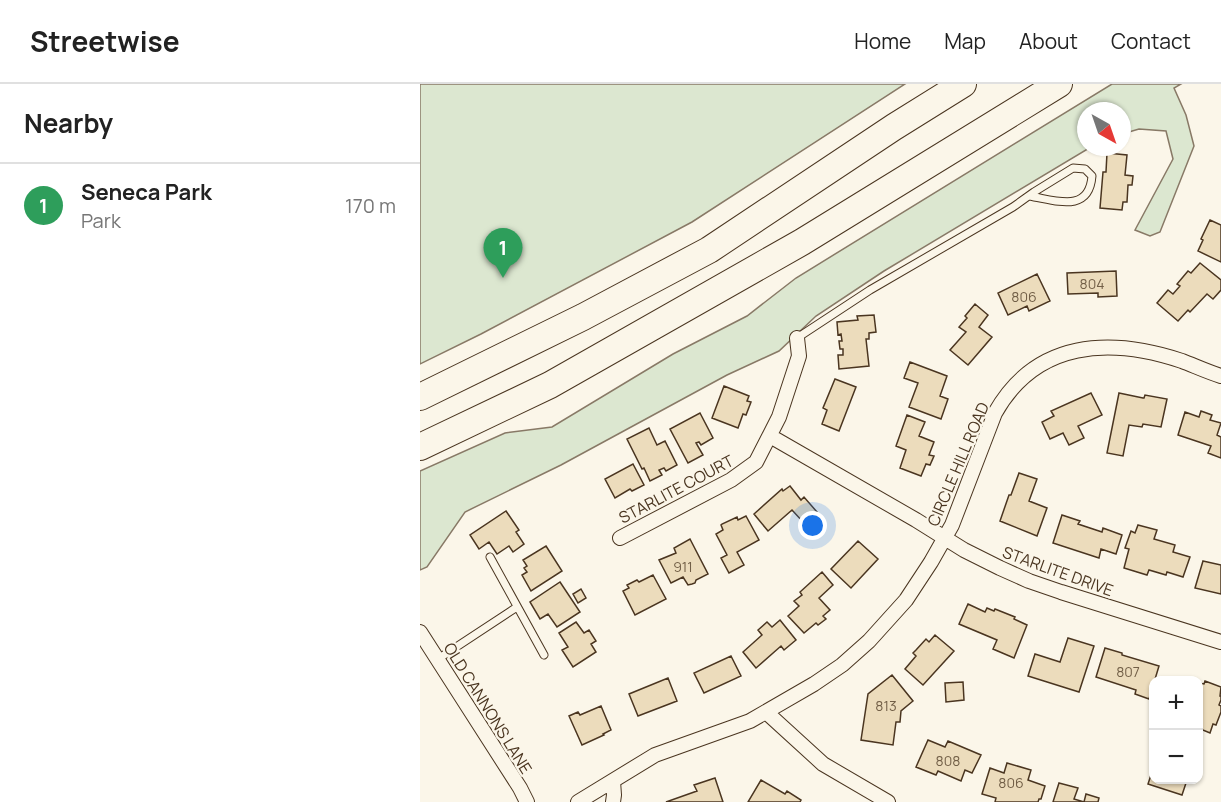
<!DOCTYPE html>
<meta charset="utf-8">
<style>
:root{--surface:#fff;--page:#f2f2f2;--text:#222;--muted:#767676;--line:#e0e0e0;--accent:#2563eb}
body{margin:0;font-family:Manrope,sans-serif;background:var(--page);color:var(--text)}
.controls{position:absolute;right:18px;bottom:18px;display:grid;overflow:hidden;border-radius:12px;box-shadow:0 2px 4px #0004}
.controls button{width:54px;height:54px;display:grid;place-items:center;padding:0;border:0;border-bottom:2px solid var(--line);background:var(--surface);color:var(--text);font:30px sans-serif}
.compass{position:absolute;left:657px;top:18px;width:54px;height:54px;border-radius:50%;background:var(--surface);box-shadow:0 2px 4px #0004;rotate:140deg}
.you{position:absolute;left:393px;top:442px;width:21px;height:21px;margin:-15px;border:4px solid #fff;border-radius:50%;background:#1a73e8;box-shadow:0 0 0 9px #1a73e833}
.badge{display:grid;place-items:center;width:39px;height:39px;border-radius:50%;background:var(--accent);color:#fff;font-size:20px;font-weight:700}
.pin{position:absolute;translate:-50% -50px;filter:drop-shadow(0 2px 3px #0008)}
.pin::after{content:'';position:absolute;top:32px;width:21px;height:18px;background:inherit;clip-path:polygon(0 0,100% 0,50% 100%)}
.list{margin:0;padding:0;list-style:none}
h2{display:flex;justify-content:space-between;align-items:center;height:78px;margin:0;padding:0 24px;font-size:26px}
h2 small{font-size:20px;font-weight:400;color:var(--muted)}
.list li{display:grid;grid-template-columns:39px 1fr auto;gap:18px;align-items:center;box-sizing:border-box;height:84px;padding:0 24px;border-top:2px solid var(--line)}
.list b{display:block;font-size:22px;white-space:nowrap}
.list p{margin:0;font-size:20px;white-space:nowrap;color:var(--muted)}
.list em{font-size:20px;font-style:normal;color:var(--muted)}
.map{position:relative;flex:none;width:801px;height:718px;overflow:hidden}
header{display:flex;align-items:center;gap:36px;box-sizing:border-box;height:84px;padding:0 30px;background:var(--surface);border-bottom:2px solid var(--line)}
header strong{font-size:28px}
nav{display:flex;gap:33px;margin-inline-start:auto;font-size:21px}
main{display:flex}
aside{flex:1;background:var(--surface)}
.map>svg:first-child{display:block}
.green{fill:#dce7d0;stroke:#887966;stroke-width:1.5}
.building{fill:#ecdcbc;stroke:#4a3520;stroke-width:1.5}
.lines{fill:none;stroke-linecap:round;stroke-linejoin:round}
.service-casing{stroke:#4a3520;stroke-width:9}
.minor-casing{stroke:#4a3520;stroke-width:16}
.motorway-casing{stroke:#4a3520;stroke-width:28}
.service{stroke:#fbf6e9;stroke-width:7}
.minor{stroke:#fbf6e9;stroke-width:14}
.motorway{stroke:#fbf6e9;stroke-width:26}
.labels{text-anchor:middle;stroke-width:4.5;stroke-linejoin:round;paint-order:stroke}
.number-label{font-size:14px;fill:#725f47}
.street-label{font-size:16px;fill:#4a3520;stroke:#fbf6e9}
</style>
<header>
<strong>Streetwise</strong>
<nav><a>Home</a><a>Map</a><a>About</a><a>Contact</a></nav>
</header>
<main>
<aside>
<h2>Nearby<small></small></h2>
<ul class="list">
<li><span class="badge" style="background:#2e9e5b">1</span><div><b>Seneca Park</b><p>Park</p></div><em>170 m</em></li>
</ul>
</aside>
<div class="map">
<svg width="801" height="718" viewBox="0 0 801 718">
<rect width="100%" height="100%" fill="#fbf6e9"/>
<!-- green -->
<path class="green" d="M0,0H485L272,138L61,250L0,280Z
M692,0H761L754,4L766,31L774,62L740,148L730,152L715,146L753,75L746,47L719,45L702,50V27H666V63H671L464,187L396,232L359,267L307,291L141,381L45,428L7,483L0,486V387L85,349L132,343L253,270L327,232L376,194Z"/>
<!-- building -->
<path class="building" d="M687,69L707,71L705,91L713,92L712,101H708L707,118H703L702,126L680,124L683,88H686Z
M790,136L801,141V178L778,167L783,156L781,155Z
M780,179L801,196V206L793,215L787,210L770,228L768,226L758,237L737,219L748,206L753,210L760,202L757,200L768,187L771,189Z
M696,187L697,212L678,213V209L648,210L647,189Z
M617,190L630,217L609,227L607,222L588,231L578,209Z
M555,220L568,231L559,243L572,253L548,281L530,266L546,248L539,243L547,234L545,232Z
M454,231L456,248L449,249V255H446L449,282L419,285L418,271H423V265H420L419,257H422L421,250L418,251L417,238L438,236L437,232Z
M490,278L527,292L520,312L528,315L521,335L489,323L498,299L484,294Z
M415,295L436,303L419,347L402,340L407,326L403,324Z
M304,302L329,312L327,317L331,318L326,331L323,330L318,344L292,334Z
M671,309L682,331L658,342L664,354L649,361L643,349L630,355L622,338L634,332L631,327Z
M699,309L723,314H724L725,311L747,315L741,343L723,340L722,343L709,341L703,372L687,369Z
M781,327L792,331L790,336L801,339L797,351L801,353V374L788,369L791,362L758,351L765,328L779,333Z
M280,329L293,354L281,361L279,358L276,359L283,371L268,379L250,345Z
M487,331L505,338L499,352L514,358L509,371L514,372L510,381L506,380L501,392L480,384L486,366L476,362Z
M229,344L237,361L245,357L257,381L246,387L244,384L239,386L242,391L230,397L224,384L222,385L207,355Z
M213,380L224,401L212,407L210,405L195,414L185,395Z
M599,389L617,395L609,417L627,424L617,452L580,437L589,411H591Z
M370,402L381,416L384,413L397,428L384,439L372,426L348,447L334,430L362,405L363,407Z
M86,427L99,446L96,448L104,460L93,468L89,462L77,470L69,458L59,465L50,451Z
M642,431L660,437L658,440L682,448L683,444L702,451L696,470L681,465L679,474L633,459Z
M326,432L339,456L317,468L324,481L309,489L301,474L307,471L296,450L303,446L301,441L302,440L317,433L318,436Z
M718,441L737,446L734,455L755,461L753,468L770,473L763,493L747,488L746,491L729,486L727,491L704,484L709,465L705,464L711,447L715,449Z
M270,455L288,490L276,496L275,499L272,500L268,501L263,493L251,499L239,476L256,469L254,464Z
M438,457L458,475L431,504L411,485Z
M126,462L142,487L111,507L102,491L107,488L104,484L107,482L103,476Z
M783,477L801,481V510L775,504Z
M402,488L413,501L399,514L410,526L403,532L406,535L398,541L396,539L384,549L368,532L379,522L374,517L382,511L380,508Z
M233,491L246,515L215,531L203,507L209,504L207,501L217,496L219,498Z
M140,498L160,528L137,543L128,530L120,535L110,518Z
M161,505L166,514L158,519L153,510Z
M548,520L565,528L567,524L574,527L575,525L595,533L594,535L607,541L594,574L573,565L577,556L539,540Z
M360,536L376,556L364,566L361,562L336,584L323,568L342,551L338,546L347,538L352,543Z
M156,538L164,549L169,546L176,557L171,560L176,568L153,583L142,566L148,563L139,549Z
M515,551L534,567L503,601L485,585L496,572L493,569L496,566L506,555L509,558Z
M648,554L674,562L659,608L608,592L615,570L640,578Z
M685,564L702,569V571L739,582L729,615L715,610L716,606L676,593Z
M311,572L321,592L284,609L274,589Z
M472,591L493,617L481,627L480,638H476L473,661L441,656L448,610Z
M248,594L257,617L218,632L209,610Z
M785,597L801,603L800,612H801V616L799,621L801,622V628L796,641L793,640L790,649L778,644V599L784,600Z
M543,598L544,616L526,618L525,599Z
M181,622L191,646L183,650L184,651L162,661L149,632L158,628L160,631Z
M508,656L525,663L528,657L561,671L552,689L545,686L541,697L518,687L516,691L496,683Z
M587,679L611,686L608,696L625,702L621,715H619L618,718H575L576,714L562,710L570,684L584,689Z
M734,682V696H767L762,711L728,700Z
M295,694L303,718H246L277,707L274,701Z
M341,696L365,710L367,707L381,716L380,718H328Z
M639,699L658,704L654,715L664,718L666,710L679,714L678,718H633Z"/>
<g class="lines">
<defs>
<path id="service" d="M377,254L450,206L593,123L614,108L653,84L665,85L672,92C669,130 635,116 609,112
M70,473L124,571
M18,575L97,523"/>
<path id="minor" d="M350,352L496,436L544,466L580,484L609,497L641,508L801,558
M200,454L311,396L336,378L359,333L379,272L377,254
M0,548L100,704L107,718
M346,628L403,680L468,718
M193,697L194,711L193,718
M158,718L235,671L330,637L394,600L422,581L449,557L486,516L511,478L532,441L575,329C616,256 690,253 762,277C775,282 788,288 801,292"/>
<path id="motorway" d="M0,313L163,233L289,166L474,43L543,0
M0,363L130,301L382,158L639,0"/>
</defs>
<!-- service casing -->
<use href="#service" class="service-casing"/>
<!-- minor casing -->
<use href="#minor" class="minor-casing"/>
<!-- motorway casing -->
<use href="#motorway" class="motorway-casing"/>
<!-- service -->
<use href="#service" class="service"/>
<!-- minor -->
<use href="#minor" class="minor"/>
<!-- motorway -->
<use href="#motorway" class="motorway"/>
</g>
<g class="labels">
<!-- number labels -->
<g class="number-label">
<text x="672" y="205">804</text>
<text x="604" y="218">806</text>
<text x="263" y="488">911</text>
<text x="708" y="593">807</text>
<text x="466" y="627">813</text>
<text x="528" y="682">808</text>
<text x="591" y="704">806</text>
</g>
<!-- street labels -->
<g class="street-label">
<text transform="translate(538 380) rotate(-67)" y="6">CIRCLE HILL ROAD</text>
<text transform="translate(256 405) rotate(-28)" y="6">STARLITE COURT</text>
<text transform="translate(638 487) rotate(20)" y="6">STARLITE DRIVE</text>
<text transform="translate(68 624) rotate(58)" y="6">OLD CANNONS LANE</text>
</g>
</g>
</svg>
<div class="controls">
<button>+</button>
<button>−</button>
</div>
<svg class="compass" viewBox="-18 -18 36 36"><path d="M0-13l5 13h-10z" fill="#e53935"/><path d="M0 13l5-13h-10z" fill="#767676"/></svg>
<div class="you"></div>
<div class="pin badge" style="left:83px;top:194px;background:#2e9e5b">1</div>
</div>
</main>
